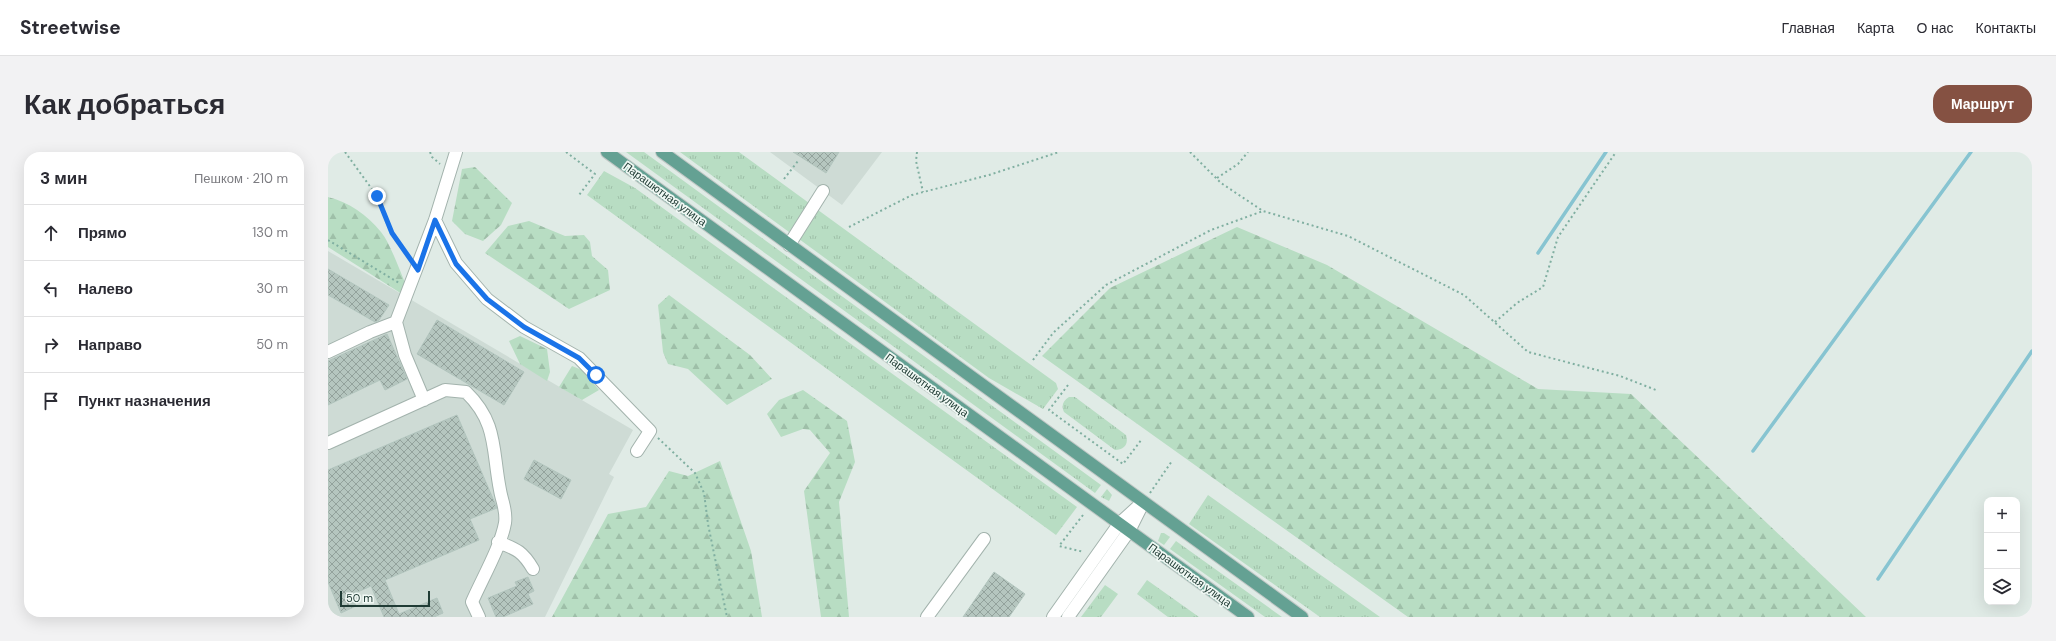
<!DOCTYPE html>
<html lang="ru">
<meta charset="utf-8">
<style>
:root{--surface:#fff;--page:#f2f2f3;--text:#2b2b33;--muted:#7c7c81;--line:#e1e1e2;--accent:#855142}
body{margin:0;font-family:"DM Sans",sans-serif;background:var(--page);color:var(--text)}
.controls{position:absolute;right:12px;bottom:12px;display:grid;overflow:hidden;border-radius:8px;box-shadow:0 4px 16px #0002}
.controls button{width:36px;height:36px;display:grid;place-items:center;padding:0;border:0;border-bottom:1px solid var(--line);background:var(--surface);color:var(--text);font:20px sans-serif}
.scale{position:absolute;left:12px;bottom:10px;width:90px;box-sizing:border-box;padding-left:4px;border:2px solid #203c35;border-top:0;font-size:11px;line-height:14px;white-space:nowrap;color:#203c35;-webkit-text-stroke:3px #f0f8f4;paint-order:stroke}
.stop{position:absolute;width:12px;height:12px;margin:-9px;border:3px solid #1a73e8;border-radius:50%;background:#fff}
.stop.end{background:#1a73e8;border-color:#fff;box-shadow:0 1px 4px #0008}
.list{margin:0;padding:0;list-style:none}
h2{display:flex;justify-content:space-between;align-items:center;height:52px;margin:0;padding:0 16px;font-size:17px}
h2 small{font-size:13px;font-weight:400;color:var(--muted)}
.list li{display:grid;grid-template-columns:26px 1fr auto;gap:12px;align-items:center;box-sizing:border-box;height:56px;padding:0 16px;border-top:1px solid var(--line)}
.list b{display:block;font-size:15px;white-space:nowrap}
.list em{font-size:13px;font-style:normal;color:var(--muted)}
.icon{flex:none;width:22px;height:22px;fill:none;stroke:currentColor;stroke-width:2;stroke-linecap:round;stroke-linejoin:round}
.map{position:relative;flex:none;width:1704px;height:465px;overflow:hidden;border-radius:16px}
header{display:flex;align-items:center;gap:24px;box-sizing:border-box;height:56px;padding:0 20px;background:var(--surface);border-bottom:1px solid var(--line)}
header strong{font-size:19px}
nav{display:flex;gap:22px;margin-inline-start:auto;font-size:14px}
.intro{display:flex;align-items:center;justify-content:space-between;box-sizing:border-box;height:96px;padding:0 24px}
h1{margin:0;font-size:28px}
.button{padding:10px 18px;border-radius:16px;background:var(--accent);color:#fff;font-size:14px;font-weight:700}
main{display:flex;gap:24px;padding:0 24px}
aside{flex:1;background:var(--surface);border-radius:16px;box-shadow:0 4px 16px #0002}
.map>svg:first-child{display:block}
.built{fill:#cedbd5}
.grass{fill:url(#grass-tufts)}
.forest{fill:url(#forest-firs)}
.lines{fill:none;stroke-linecap:round;stroke-linejoin:round}
.stream{stroke:#87c4d1;stroke-width:3.5}
.building{fill:url(#building-cross-hatch);stroke:#b2c5be}
.minor-casing{stroke:#a3b3ad;stroke-width:14}
.major-casing{stroke:#c1c8c6;stroke-width:14}
.path{stroke:#80afa1;stroke-width:2;stroke-dasharray:2 3;stroke-linecap:butt}
.minor{stroke:#fff;stroke-width:12}
.major{stroke:#64a193;stroke-width:12}
.route{stroke:#1a73e8;stroke-width:5}
.labels{text-anchor:middle;stroke-width:3.5;stroke-linejoin:round;paint-order:stroke}
.street-label{font-size:11px;fill:#203c35;stroke:#f0f8f4}
</style>
<header>
<strong>Streetwise</strong>
<nav><a>Главная</a><a>Карта</a><a>О нас</a><a>Контакты</a></nav>
</header>
<div class="intro"><h1>Как добраться</h1><a class="button">Маршрут</a></div>
<main>
<aside>
<h2>3 мин<small>Пешком · 210 m</small></h2>
<ul class="list">
<li><svg class="icon" aria-label="ahead" viewBox="0 0 24 24"><path d="M12 20V5M6 11l6-6 6 6"/></svg><div><b>Прямо</b></div><em>130 m</em></li>
<li><svg class="icon" aria-label="left" viewBox="0 0 24 24"><path d="M17 20v-9H6M10 6l-5 5 5 5"/></svg><div><b>Налево</b></div><em>30 m</em></li>
<li><svg class="icon" aria-label="right" viewBox="0 0 24 24"><path d="M7 20v-9h11M14 6l5 5-5 5"/></svg><div><b>Направо</b></div><em>50 m</em></li>
<li><svg class="icon" aria-label="arrive" viewBox="0 0 24 24"><path d="M6 21V4h12l-3 4 3 4H6"/></svg><div><b>Пункт назначения</b></div></li>
</ul>
</aside>
<div class="map">
<svg width="1704" height="465" viewBox="0 0 1704 465">
<defs>
<pattern id="grass-tufts" width="24" height="20" patternUnits="userSpaceOnUse"><rect width="24" height="20" fill="#b8ddc3"/><path d="M3 7l-1-3M5 7V3M7 7l1-3M15 17l-1-3M17 17v-4M19 17l1-3" fill="none" stroke="#9ebfa8"/></pattern>
<pattern id="forest-firs" width="22" height="20" patternUnits="userSpaceOnUse"><rect width="22" height="20" fill="#b8ddc3"/><path d="M5 1l3.5 6h-7zM16 11l3.5 6h-7z" fill="#9ebfa8"/></pattern>
<pattern id="building-cross-hatch" width="8" height="8" patternUnits="userSpaceOnUse"><rect width="8" height="8" fill="#b5c6bf"/><path d="M0 0l8 8M0 8l8-8" fill="none" stroke="#93a29c"/></pattern>
</defs>
<rect width="100%" height="100%" fill="#e0ebe6"/>
<!-- built -->
<path class="built" d="M442,0H554L514,53Z
M0,99L305,278L281,322L286,325L217,465H0Z"/>
<!-- grass -->
<path class="grass" d="M298,0H316L773,333L767,341Z
M352,0H411L481,51L461,80Z
M276,19L307,36L749,355L728,383L259,43Z
M490,58L728,231L730,237L715,257L661,226L471,87Z
M741,245H747L798,283C801,292 796,298 787,298L736,260C733,253 735,249 741,245Z
M779,337L784,343L781,349L773,345Z
M880,343L1052,465H992L861,372Z
M833,381H836L842,385L836,393L830,389Z
M848,389L954,465H937L842,397Z
M819,428L871,465H840L809,442Z
M777,433L790,442L773,465H753Z"/>
<!-- forest -->
<path class="forest" d="M147,15L184,51L173,73L155,89L137,82L124,69L134,17Z
M0,45C21,50 39,63 53,80C62,91 72,119 78,133L74,142L0,95Z
M201,69L237,84L256,83L262,90L264,104L280,118L282,138L241,157L157,101L180,74Z
M909,75L999,113L1210,237L1303,242L1538,465H1080L714,204L782,136Z
M341,143L422,203L444,227L399,253L360,217L340,212L335,200L330,153Z
M192,184L219,197L222,220L219,229L192,212L181,189Z
M244,214L254,218L271,238L254,248L231,235Z
M475,238L519,269L527,310L511,350L521,465H493L476,339L502,301L482,278L475,277L453,285L439,262L451,248Z
M392,309L423,399L434,465H224L280,362L318,355L341,319L360,324Z"/>
<g class="lines">
<!-- stream -->
<path class="stream" d="M1210,101L1278,0
M1425,299L1643,0
M1550,427L1704,199"/>
</g>
<!-- building -->
<path class="building" d="M465,0H511L498,21Z
M0,117L61,153L51,168L47,170L0,143Z
M109,168L196,220L176,253L89,202Z
M59,182L79,227L57,238L52,228L0,253V209Z
M129,263L169,356L142,367L151,388L57,428L71,462L109,446L115,461L106,465H56L43,434L23,443L28,454L13,461L0,430V318Z
M206,308L243,328L233,347L196,327Z
M666,420L697,442L681,465H635Z
M200,425L206,439L200,442L205,452L175,465H168L160,446L189,434L187,430Z"/>
<g class="lines">
<defs>
<path id="minor" d="M107,68L128,111L159,147L196,175L251,206L322,279L309,299
M461,93L495,39
M0,200L42,180L68,170
M96,248L77,203L68,170L107,68L128,0
M0,291L117,238L138,240C170,271 164,298 172,338C174,350 179,359 177,371C173,394 154,427 144,450L151,465
M170,390C189,397 195,400 205,417
M599,465L656,387
M725,465L791,372L815,350
M740,465L801,379L812,357"/>
<path id="major" d="M279,0L920,465
M334,0L974,465"/>
</defs>
<!-- minor casing -->
<use href="#minor" class="minor-casing"/>
<!-- major casing -->
<use href="#major" class="major-casing"/>
<!-- path -->
<path class="path" d="M17,0L49,44L64,81L80,105
M102,0L104,5L112,12
M238,0L267,22L251,43
M589,0L588,9L595,40
M862,0L893,31L935,59L1020,84L1136,143L1200,200L1292,224L1328,238
M889,26L910,12L920,0
M456,27L470,9
M521,75L584,43L661,23L731,0
M0,88L71,131
M1167,170L1189,151L1215,135L1230,85L1288,0
M705,208L725,181L778,133L883,78L935,59
M740,233L721,258L795,312L814,287
M330,286L367,321L376,341L380,372L399,465
M822,341L844,309
M755,363L731,394L756,400"/>
<!-- minor -->
<use href="#minor" class="minor"/>
<!-- major -->
<use href="#major" class="major"/>
</g>
<g class="lines">
<!-- route -->
<path class="route" d="M49,44L64,81L90,118L107,68L128,112L159,147L196,175L251,206L268,223"/>
</g>
<g class="labels">
<!-- street labels -->
<g class="street-label">
<text transform="translate(337 42) rotate(36)" y="4">Парашютная улица</text>
<text transform="translate(599 233) rotate(36)" y="4">Парашютная улица</text>
<text transform="translate(862 423) rotate(36)" y="4">Парашютная улица</text>
</g>
</g>
</svg>
<div class="controls">
<button>+</button>
<button>−</button>
<button><svg class="icon" aria-label="layers" viewBox="0 0 24 24"><path d="M12 4l9 5-9 5-9-5zM3 14l9 5 9-5"/></svg></button>
</div>
<div class="scale">50 m</div>
<div class="stop" style="left:268px;top:223px"></div>
<div class="stop end" style="left:49px;top:44px"></div>
</div>
</main>
